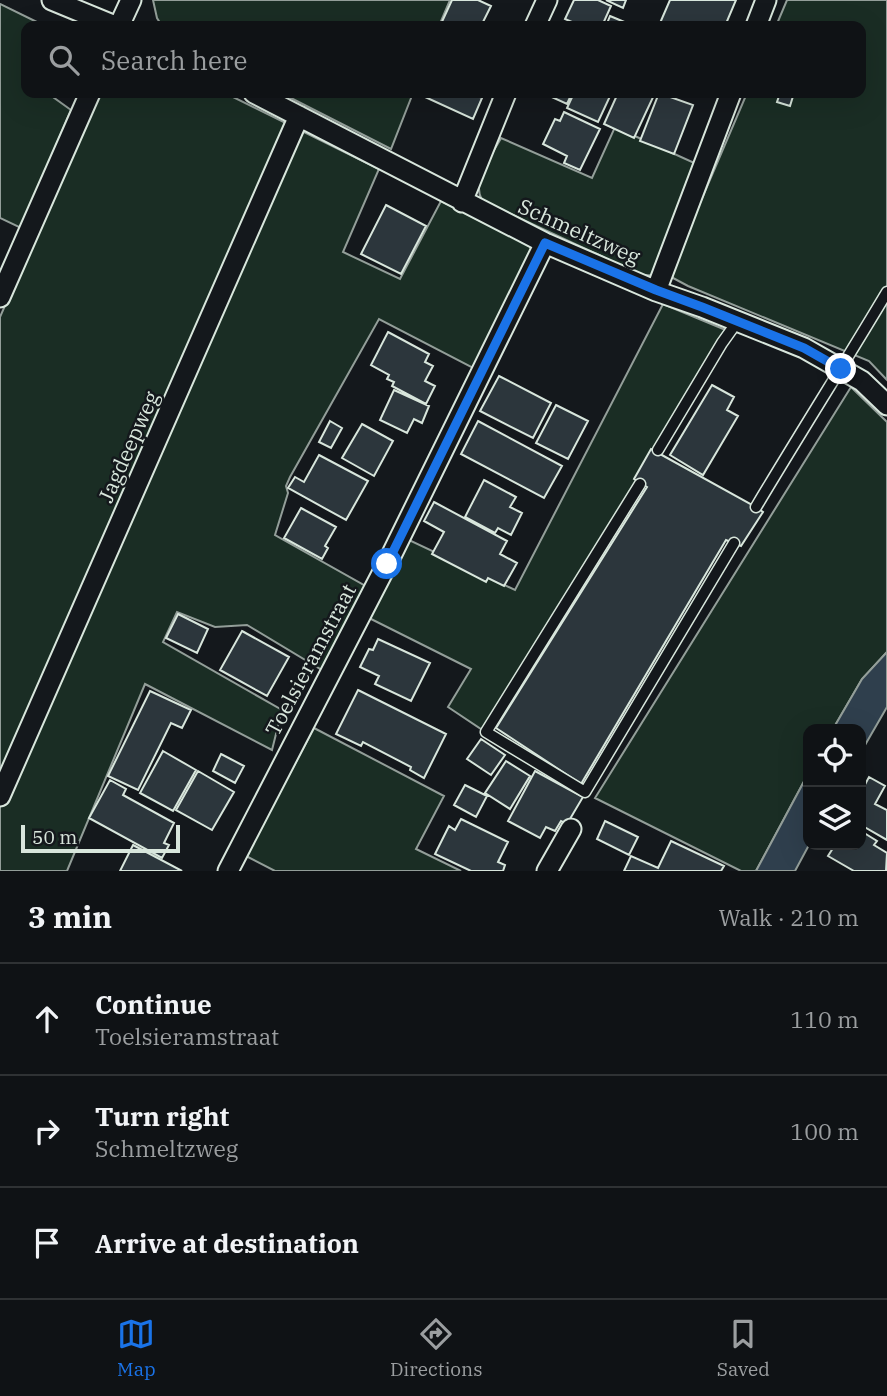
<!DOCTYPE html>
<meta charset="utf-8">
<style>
:root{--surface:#0f1215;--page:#181b1e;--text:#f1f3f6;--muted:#9b9ea0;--line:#2f3234;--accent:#1a73e8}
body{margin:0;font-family:"IBM Plex Serif",serif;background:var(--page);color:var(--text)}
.controls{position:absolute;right:21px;bottom:21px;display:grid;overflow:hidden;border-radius:14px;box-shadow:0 7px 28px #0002}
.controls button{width:63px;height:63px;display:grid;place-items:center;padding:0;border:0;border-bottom:2px solid var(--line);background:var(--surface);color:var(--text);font:35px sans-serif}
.scale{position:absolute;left:21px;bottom:18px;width:159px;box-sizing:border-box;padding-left:7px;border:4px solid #d8e6dc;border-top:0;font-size:19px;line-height:24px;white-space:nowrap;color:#d8e6dc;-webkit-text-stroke:5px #14181c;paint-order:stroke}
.stop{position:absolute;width:21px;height:21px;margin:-16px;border:5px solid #1a73e8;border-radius:50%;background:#fff}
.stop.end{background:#1a73e8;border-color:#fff;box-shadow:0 2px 7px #0008}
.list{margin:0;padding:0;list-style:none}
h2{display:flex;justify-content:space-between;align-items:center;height:91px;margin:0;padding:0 28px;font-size:30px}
h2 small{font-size:23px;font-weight:400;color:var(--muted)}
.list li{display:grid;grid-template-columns:46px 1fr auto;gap:21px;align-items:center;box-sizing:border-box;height:112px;padding:0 28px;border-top:2px solid var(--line)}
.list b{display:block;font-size:26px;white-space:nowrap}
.list p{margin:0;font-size:23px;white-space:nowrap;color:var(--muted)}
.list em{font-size:23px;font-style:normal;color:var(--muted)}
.icon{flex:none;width:38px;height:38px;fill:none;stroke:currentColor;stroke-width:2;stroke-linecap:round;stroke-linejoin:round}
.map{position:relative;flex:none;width:887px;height:871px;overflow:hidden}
.search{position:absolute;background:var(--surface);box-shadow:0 7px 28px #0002;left:21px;right:21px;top:21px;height:77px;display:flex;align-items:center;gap:18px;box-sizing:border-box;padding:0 24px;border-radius:14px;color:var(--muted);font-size:26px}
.sheet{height:427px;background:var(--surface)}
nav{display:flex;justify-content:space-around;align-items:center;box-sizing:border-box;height:98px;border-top:2px solid var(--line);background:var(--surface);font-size:19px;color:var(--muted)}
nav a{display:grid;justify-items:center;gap:4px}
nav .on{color:var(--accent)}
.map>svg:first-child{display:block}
.green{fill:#1a2d24;stroke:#939e99;stroke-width:2}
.water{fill:#2f3f4d;stroke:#939e99;stroke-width:2}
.building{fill:#2c363c;stroke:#d8e6dc;stroke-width:2}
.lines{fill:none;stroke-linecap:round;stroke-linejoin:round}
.lane-casing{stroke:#d8e6dc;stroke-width:13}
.street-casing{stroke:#d8e6dc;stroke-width:23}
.lane{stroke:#14181c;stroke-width:10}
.street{stroke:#14181c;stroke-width:19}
.route{stroke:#1a73e8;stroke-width:9}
.labels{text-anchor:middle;stroke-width:5;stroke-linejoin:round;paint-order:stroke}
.street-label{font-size:21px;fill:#d8e6dc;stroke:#14181c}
</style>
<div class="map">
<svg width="887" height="871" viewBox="0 0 887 871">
<rect width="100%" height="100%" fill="#14181c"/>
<!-- green -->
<path class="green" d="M153,0H450L439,26H162L157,18Z
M787,0H887V380L869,361L688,286L673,278L671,271L747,93H861V26H776Z
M0,4L45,26H26V93H54L53,97L71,110L21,228L0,218Z
M98,93H225L379,169L343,252L400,279L441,201L530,246L532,254L475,369L379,319L290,477L286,486L288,493L275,535L369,588L327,673L247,625L215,627L177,612L163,642L282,710L272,750L145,684L67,871H0V317Z
M281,93H413L391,149Z
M615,127L701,166L658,258L653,275C633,278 614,261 597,254C558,236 520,219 482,200C471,181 492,155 501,138L592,178Z
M663,304L733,333L484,731L448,707L471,669L367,617L407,539L515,590Z
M851,387L887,422V652L862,679L833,729H808V774L756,871H741L595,798Z
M314,728L444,796L416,849L461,871H275L246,856Z"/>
<!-- water -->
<path class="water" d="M887,652V707L861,752V729H833L862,679Z
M808,774L809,845L795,871H756Z"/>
<!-- building -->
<path class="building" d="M452,0H478L491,6L481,26H440Z
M574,0H598L611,6L602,26H581L565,19Z
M606,0H626L623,8Z
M670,0H736L725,26H667L660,23Z
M610,16L634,26H606Z
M427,93H472L482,98L473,119L425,97Z
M543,93H572L567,104Z
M574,93H608L611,94L598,122L567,108Z
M618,93H655L634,138L604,124Z
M659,93L693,105L674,154L640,141Z
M780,93H794L790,106L777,102Z
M564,112L600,129L580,170L564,163L567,156L543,144L555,119L560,121Z
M386,205L426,226L401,274L361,254Z
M388,332L429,354L425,362L433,366L425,381L435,386L426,404L392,386L394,382L387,379L389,375L371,365Z
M499,376L551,403L533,438L480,411Z
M712,385L734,397L727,410L738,416L703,475L670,455Z
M394,390L429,406L422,423L414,419L407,433L380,420Z
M556,405L588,421L568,459L536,443Z
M330,421L342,428L331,448L319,442Z
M478,421L562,466L544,498L461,454Z
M362,424L393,441L374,476L342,458Z
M651,449L756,507L763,512L741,546L726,540L581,784L496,728L647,487L634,479Z
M319,455L368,481L346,520L288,488L295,477L304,482Z
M484,480L516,497L510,507L522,513L511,535L498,528L495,533L465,517Z
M434,502L507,541L500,554L517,563L504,586L488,578L486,582L432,554L444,532L424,521Z
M301,508L336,527L325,546L328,548L322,559L284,538Z
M178,614L208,629L197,653L166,638Z
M242,631L289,657L267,696L220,670Z
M378,639L430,663L411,701L375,684L379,676L360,667L369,649L373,650Z
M358,690L446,734L424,778L410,770L411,767L363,742L361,746L336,734Z
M150,691L191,710L182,728L171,723L138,790L108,776Z
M481,739L505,755L491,775L467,759Z
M163,751L196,770L173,811L140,793Z
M221,754L244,766L235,783L213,771Z
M506,761L530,776L510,809L485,793Z
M198,771L234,792L212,830L176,810Z
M535,771L583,797L567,824L561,821L555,831L546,827L540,838L508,821Z
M869,777L885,786L875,804L887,810V840L861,825V792Z
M110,780L126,789L123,795L174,823L164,843L169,845L162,858L89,818Z
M465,785L487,796L476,817L454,805Z
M461,819L508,842L498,862L505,865L503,871H471L435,854L449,826L455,830Z
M605,821L638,837L629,855L597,839Z
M861,831L877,841L874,845L887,853L886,871H854L828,856L835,845H861Z
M671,841L724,866L721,871H624L631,856L658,868Z
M133,845L182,871H120Z"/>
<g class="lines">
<defs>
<path id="lane" d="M658,450L722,343L737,322
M640,484L486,732L585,792L734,543
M756,507C799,435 844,364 887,292"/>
<path id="street" d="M52,0L115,26
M119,26L131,0
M535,26L547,0
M756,26L766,0
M254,93L545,243L656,291L702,307L804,348L862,381L887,405
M462,202L506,93
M656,291L731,93
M0,297L90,93
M0,796L299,116
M228,871L387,564L545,243
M547,871L571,829"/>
</defs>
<!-- lane casing -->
<use href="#lane" class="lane-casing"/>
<!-- street casing -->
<use href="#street" class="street-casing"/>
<!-- lane -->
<use href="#lane" class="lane"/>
<!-- street -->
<use href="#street" class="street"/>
</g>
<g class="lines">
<!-- route -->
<path class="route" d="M387,564L545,243L656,290L702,307L804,348L841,369"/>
</g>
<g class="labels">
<!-- street labels -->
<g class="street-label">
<text transform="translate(579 232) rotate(24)" y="7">Schmeltzweg</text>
<text transform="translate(129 447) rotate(-66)" y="7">Jagdeepweg</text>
<text transform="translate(311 660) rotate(-62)" y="7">Toelsieramstraat</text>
</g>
</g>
</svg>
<div class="controls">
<button><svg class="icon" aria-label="locate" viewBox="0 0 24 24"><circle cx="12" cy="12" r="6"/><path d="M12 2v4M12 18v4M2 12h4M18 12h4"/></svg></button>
<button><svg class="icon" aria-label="layers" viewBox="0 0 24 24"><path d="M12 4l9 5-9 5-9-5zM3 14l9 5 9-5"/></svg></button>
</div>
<div class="scale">50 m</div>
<div class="stop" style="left:387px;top:564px"></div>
<div class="stop end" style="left:841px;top:369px"></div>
<div class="search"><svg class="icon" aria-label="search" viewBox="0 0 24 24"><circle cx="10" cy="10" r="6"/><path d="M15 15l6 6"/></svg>Search here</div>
</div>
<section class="sheet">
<h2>3 min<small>Walk · 210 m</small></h2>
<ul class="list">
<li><svg class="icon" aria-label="ahead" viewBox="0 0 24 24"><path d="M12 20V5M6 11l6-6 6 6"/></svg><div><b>Continue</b><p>Toelsieramstraat</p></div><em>110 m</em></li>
<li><svg class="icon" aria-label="right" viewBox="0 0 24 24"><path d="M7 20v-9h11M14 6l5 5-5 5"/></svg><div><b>Turn right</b><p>Schmeltzweg</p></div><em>100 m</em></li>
<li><svg class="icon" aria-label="arrive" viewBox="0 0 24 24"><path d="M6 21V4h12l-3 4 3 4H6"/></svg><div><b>Arrive at destination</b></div></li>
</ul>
</section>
<nav>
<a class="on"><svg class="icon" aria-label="map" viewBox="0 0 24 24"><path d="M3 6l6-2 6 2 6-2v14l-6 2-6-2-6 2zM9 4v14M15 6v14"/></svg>Map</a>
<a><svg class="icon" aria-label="directions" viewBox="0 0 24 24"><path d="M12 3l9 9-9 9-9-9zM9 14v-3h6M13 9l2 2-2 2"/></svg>Directions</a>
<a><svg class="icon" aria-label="saved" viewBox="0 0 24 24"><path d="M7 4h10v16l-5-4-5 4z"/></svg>Saved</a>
</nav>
